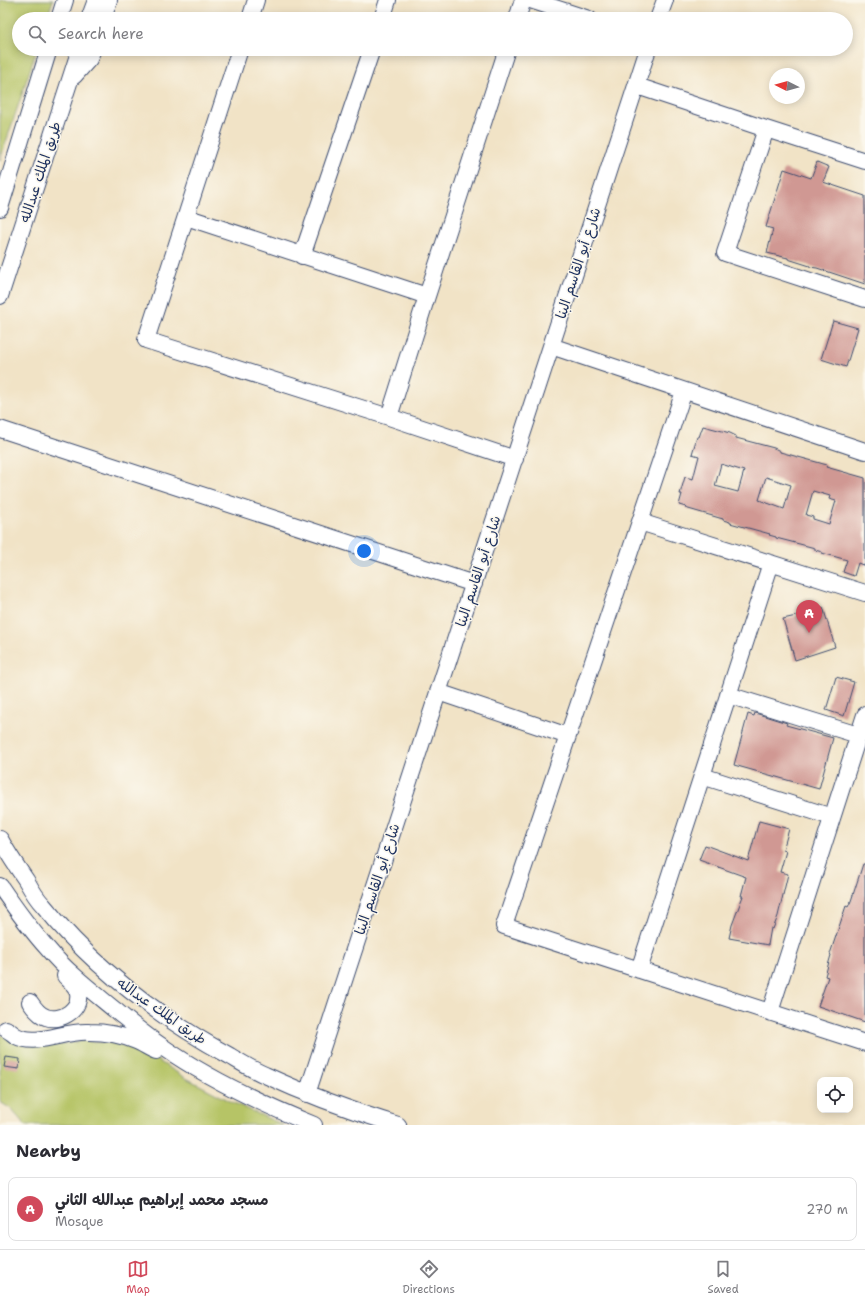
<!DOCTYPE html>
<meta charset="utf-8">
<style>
:root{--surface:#fff;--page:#f7f7f7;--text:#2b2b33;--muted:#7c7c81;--line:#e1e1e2;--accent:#d1495b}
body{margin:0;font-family:"Shantell Sans","Playpen Sans Arabic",sans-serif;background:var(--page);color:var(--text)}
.controls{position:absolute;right:12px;bottom:12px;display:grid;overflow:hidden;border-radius:8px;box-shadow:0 2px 10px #0003}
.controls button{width:36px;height:36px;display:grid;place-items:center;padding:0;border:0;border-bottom:1px solid var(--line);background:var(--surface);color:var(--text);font:20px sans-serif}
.compass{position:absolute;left:769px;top:68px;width:36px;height:36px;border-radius:50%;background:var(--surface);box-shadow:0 2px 10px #0003;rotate:276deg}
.you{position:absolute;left:364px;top:551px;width:14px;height:14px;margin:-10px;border:3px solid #fff;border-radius:50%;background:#1a73e8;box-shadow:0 0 0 6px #1a73e833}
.badge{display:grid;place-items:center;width:26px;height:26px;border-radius:50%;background:var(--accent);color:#fff;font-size:13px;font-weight:700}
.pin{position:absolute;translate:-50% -33px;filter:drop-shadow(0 1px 2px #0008)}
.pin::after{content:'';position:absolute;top:21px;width:14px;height:12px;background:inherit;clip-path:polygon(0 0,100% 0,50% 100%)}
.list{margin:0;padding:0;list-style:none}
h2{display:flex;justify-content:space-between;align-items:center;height:52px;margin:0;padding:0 16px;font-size:17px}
h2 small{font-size:13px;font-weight:400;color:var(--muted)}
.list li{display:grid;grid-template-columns:26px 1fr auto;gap:12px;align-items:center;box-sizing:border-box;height:64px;margin:0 8px 8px;padding:0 8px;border:1px solid var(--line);border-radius:8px}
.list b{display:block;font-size:15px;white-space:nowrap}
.list p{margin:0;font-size:13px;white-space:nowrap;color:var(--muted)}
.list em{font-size:13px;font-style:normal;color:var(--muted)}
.icon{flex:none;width:22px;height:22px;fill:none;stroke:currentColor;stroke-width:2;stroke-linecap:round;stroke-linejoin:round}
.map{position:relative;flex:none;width:865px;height:1125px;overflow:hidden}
.search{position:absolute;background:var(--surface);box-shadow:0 2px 10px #0003;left:12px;right:12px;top:12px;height:44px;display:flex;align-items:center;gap:10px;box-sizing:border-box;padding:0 14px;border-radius:22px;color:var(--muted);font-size:15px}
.sheet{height:124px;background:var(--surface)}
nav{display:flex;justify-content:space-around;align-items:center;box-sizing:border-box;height:56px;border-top:1px solid var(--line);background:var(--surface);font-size:11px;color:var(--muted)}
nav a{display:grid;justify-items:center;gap:2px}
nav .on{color:var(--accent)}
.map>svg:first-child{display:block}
.green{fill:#b6c466;stroke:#687a62}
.building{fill:#d09893;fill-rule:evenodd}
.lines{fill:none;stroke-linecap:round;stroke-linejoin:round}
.minor-casing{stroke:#3b4a6e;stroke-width:18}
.minor{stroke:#fff;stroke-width:16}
.labels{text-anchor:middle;stroke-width:3;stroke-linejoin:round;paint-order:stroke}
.street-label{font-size:14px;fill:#1b2f5e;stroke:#fbf7ec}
</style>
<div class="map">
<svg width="865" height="1125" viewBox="0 0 865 1125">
<rect width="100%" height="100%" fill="#fbf7ec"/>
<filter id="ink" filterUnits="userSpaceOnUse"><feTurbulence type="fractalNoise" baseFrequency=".025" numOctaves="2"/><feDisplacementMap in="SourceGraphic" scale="8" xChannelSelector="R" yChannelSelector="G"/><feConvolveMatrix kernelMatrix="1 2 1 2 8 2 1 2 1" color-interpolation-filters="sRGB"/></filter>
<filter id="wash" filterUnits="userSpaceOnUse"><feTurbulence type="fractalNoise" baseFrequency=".012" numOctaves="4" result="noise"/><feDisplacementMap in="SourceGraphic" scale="16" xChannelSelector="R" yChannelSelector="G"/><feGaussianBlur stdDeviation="0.9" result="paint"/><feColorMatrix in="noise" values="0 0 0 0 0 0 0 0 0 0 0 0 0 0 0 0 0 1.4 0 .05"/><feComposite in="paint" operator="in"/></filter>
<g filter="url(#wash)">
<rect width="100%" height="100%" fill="#f1e3c6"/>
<!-- green -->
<path class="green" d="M0,0H53L47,19H19V49H37L0,160Z
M0,1035L23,1044L47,1046L82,1041L114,1043L141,1050L184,1077L232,1102L283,1125H25L11,1109L0,1102Z"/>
<g id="blocks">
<!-- building -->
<path class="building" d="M817,162L829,167L823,182L865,196V284L817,268L810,267V266L788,259V258L767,253L773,229L766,227L784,169L811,178Z
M833,321L858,328L846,367L821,359Z
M703,426L730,433L736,436V438L774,448L780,451V452L820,463L827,465L826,467L865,478V566L858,563L854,576L843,572L847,560L822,553V552L815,550V548L776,538V537L769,535L770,534L730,523V522L723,520V519L685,508L686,507L679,505L682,494H680L685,477L693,479L699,456L692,454L697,437H699ZM721,464L744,471L738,492L715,486ZM766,477L791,485L784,509L759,500ZM813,491L830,496L829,499L836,501L829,524L813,519V517L806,515Z
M823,607L835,647L795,660L783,619L805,614Z
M836,677L854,682L844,716L826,710Z
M755,713L787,723L786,725L833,738L819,789L734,765L748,714L754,716Z
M759,821L789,829L783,850L786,851L780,872L788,874L778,916L773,929L771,928L768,945L729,938L732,925L743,896H741L746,877L699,860L705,845L748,861Z
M863,864H865V1022L818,1006L828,977L825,976L831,955L830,954L846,906L848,907L851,901Z
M6,1057L20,1059L19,1069L4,1067Z"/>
</g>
</g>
<g filter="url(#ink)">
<use href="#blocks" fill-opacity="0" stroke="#3b4a6e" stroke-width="1"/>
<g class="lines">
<defs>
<path id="minor" d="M530,0L589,19
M59,19L65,0
M89,19L96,0
M103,19L109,0
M250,19L256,0
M382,19L388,0
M517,19L523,0
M658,19L665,0
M240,49L146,340L389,417L515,459
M74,76L89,59L93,49
M637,86L766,129L865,161
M766,129L725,253L865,299
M0,208L49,49
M186,217L427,296
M302,256L372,49
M0,296L80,49
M551,346L865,451
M684,391L504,926L865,1043
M389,417L427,296L507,49
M0,429L474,584
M640,522L865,593
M438,692L568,736
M728,695L858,735
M702,776L832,817
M0,839C8,854 17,867 26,880C31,889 36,898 43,905C94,968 160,1018 230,1056C242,1063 253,1070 265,1075C308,1095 352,1111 398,1125
M0,886C15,908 30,929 48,949C67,972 92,991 115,1010C131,1023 146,1036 163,1047C210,1080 262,1104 314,1125
M639,970L771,563
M30,1002C34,1008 39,1015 46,1017C61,1023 84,1008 77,990C75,985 69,980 65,976
M770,1012L865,715
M6,1029C10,1031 13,1034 16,1036C38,1047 65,1030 89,1032C104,1032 122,1035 136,1041C143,1044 149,1048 156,1051
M307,1094L648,49"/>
</defs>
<!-- minor casing -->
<use href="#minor" class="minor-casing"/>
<!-- minor -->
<use href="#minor" class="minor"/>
</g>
</g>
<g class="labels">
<!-- street labels -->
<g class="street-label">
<text transform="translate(40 172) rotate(-72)" y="5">طريق الملك عبدالله</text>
<text transform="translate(578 263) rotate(-72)" y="5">شارع أبو القاسم البنا</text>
<text transform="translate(478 571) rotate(-72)" y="5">شارع أبو القاسم البنا</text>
<text transform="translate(377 879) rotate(-72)" y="5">شارع أبو القاسم البنا</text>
<text transform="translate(162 1011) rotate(35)" y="5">طريق الملك عبدالله</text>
</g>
</g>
</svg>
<div class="controls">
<button><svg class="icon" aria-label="locate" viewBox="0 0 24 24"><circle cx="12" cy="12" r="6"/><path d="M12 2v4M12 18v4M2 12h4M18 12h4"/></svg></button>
</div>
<svg class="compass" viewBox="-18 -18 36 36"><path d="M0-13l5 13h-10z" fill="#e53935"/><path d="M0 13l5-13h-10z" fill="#7c7c81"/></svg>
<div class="you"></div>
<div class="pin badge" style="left:809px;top:633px">A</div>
<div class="search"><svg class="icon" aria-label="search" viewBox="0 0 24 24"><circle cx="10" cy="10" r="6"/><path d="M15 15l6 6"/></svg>Search here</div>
</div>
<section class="sheet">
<h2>Nearby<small></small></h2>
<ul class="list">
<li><span class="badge">A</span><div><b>مسجد محمد إبراهيم عبدالله الثاني</b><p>Mosque</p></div><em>270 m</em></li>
</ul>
</section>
<nav>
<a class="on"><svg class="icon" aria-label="map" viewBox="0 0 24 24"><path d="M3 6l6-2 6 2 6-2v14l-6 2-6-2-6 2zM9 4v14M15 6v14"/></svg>Map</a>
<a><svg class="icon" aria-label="directions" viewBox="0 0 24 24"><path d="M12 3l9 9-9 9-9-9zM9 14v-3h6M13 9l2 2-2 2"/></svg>Directions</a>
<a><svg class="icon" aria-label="saved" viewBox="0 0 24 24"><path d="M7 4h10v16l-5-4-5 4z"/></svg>Saved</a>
</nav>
